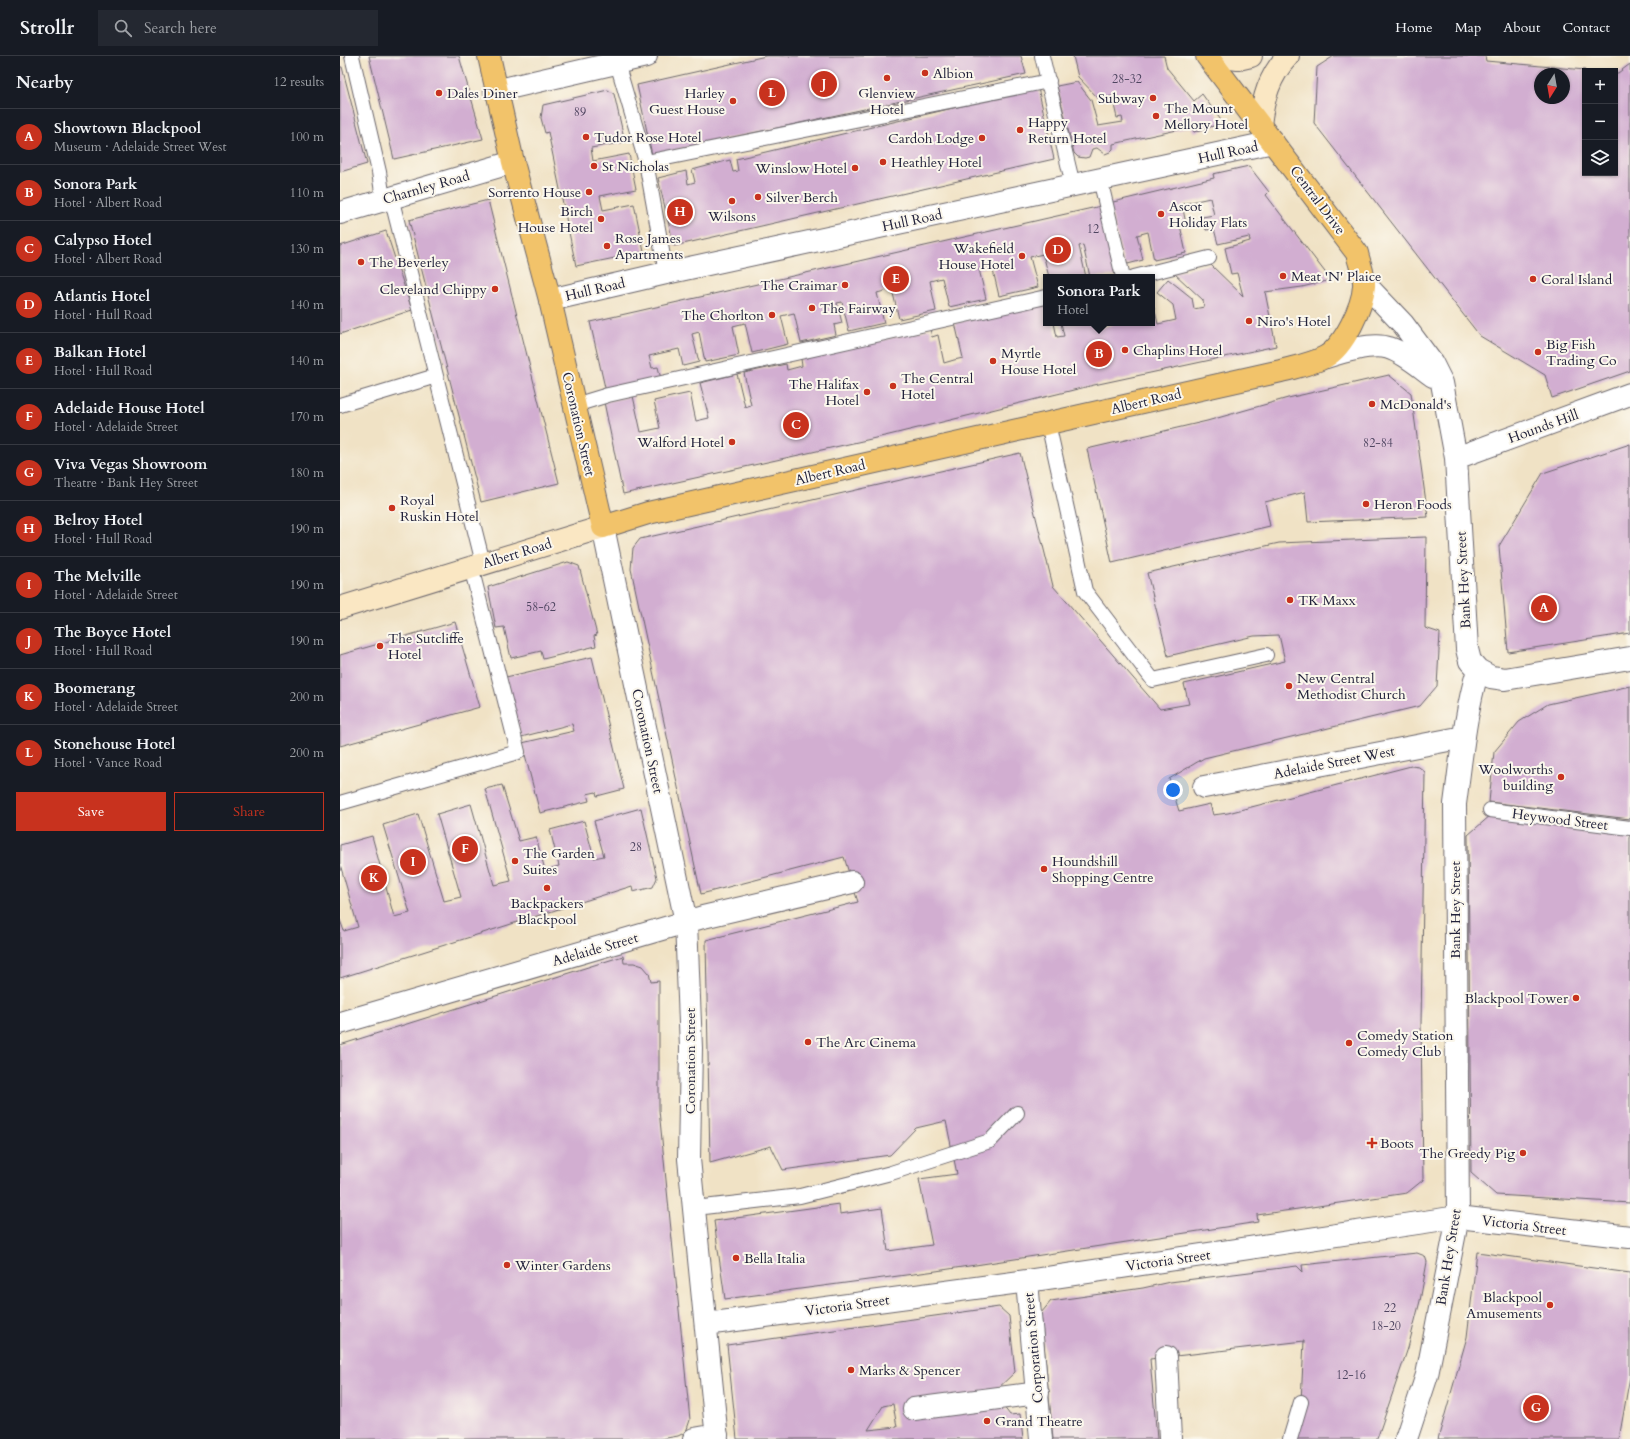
<!DOCTYPE html>
<meta charset="utf-8">
<style>
:root{--surface:#171b24;--page:#242831;--text:#f1f3f6;--muted:#9ea1a6;--line:#363941;--accent:#c8321e}
body{margin:0;font-family:Cardo,serif;background:var(--page);color:var(--text)}
.controls{position:absolute;right:12px;top:12px;display:grid;overflow:hidden;border-radius:0px;box-shadow:0 1px 3px #0004}
.controls button{width:36px;height:36px;display:grid;place-items:center;padding:0;border:0;border-bottom:1px solid var(--line);background:var(--surface);color:var(--text);font:20px sans-serif}
.compass{position:absolute;left:1194px;top:12px;width:36px;height:36px;border-radius:50%;background:var(--surface);box-shadow:0 1px 3px #0004;rotate:191deg}
.you{position:absolute;left:833px;top:734px;width:14px;height:14px;margin:-10px;border:3px solid #fff;border-radius:50%;background:#1a73e8;box-shadow:0 0 0 6px #1a73e833}
.badge{display:grid;place-items:center;width:26px;height:26px;border-radius:50%;background:var(--accent);color:#fff;font-size:13px;font-weight:700}
.pin{position:absolute;translate:-50% -50%;border:2px solid #fff;box-shadow:0 1px 4px #0006}
.popup{position:absolute;left:703px;top:218px;width:112px;height:52px;box-sizing:border-box;display:grid;place-content:center;border-radius:0px;background:var(--surface);filter:drop-shadow(0 1px 3px #0005);font-size:13px;white-space:nowrap;color:var(--muted)}
.popup b{font-size:15px;color:var(--text)}
.popup::after{content:'';position:absolute;left:50%;top:100%;margin-left:-8px;border:8px solid transparent;border-top-color:var(--surface)}
.list{margin:0;padding:0;list-style:none}
h2{display:flex;justify-content:space-between;align-items:center;height:52px;margin:0;padding:0 16px;font-size:17px}
h2 small{font-size:13px;font-weight:400;color:var(--muted)}
.list li{display:grid;grid-template-columns:26px 1fr auto;gap:12px;align-items:center;box-sizing:border-box;height:56px;padding:0 16px;border-top:1px solid var(--line)}
.list b{display:block;font-size:15px;white-space:nowrap}
.list p{margin:0;font-size:13px;white-space:nowrap;color:var(--muted)}
.list em{font-size:13px;font-style:normal;color:var(--muted)}
.actions{display:flex;gap:8px;padding:12px 16px}
.actions a{flex:1;padding:9px 0;border:1px solid var(--accent);border-radius:0px;text-align:center;font-size:14px;color:var(--accent)}
.actions .main{background:var(--accent);color:#fff}
.icon{flex:none;width:22px;height:22px;fill:none;stroke:currentColor;stroke-width:2;stroke-linecap:round;stroke-linejoin:round}
.map{position:relative;flex:none;width:1290px;height:1383px;overflow:hidden}
header{display:flex;align-items:center;gap:24px;box-sizing:border-box;height:56px;padding:0 20px;background:var(--surface);border-bottom:1px solid var(--line)}
header strong{font-size:19px}
nav{display:flex;gap:22px;margin-inline-start:auto;font-size:14px}
.search{width:280px;height:36px;background:var(--page);display:flex;align-items:center;gap:10px;box-sizing:border-box;padding:0 14px;border-radius:0px;color:var(--muted);font-size:15px}
main{display:flex}
aside{flex:1;background:var(--surface)}
.map>svg:first-child{display:block}
.building{fill:#d2aed1;fill-rule:evenodd}
.lines{fill:none;stroke-linecap:round;stroke-linejoin:round}
.lane-casing{stroke:#6a656b;stroke-width:16}
.street-casing{stroke:#6a656b;stroke-width:24}
.secondary-casing{stroke:#6a656b;stroke-width:24}
.primary-casing{stroke:#6a656b;stroke-width:24}
.lane{stroke:#fff;stroke-width:14}
.street{stroke:#fff;stroke-width:22}
.secondary{stroke:#fae7c3;stroke-width:22}
.primary{stroke:#f2c36a;stroke-width:22}
.poi-dot{fill:#c8321e;stroke:#fbf7ec;stroke-width:1.5}
.labels{text-anchor:middle;stroke-width:4;stroke-linejoin:round;paint-order:stroke}
.number-label{font-size:12px;fill:#4e4560}
.poi-label{font-size:14px;fill:#22223b;stroke:#fbf7ec;text-anchor:start}
.street-label{font-size:14px;fill:#22223b;stroke:#fbf7ec}
</style>
<header>
<strong>Strollr</strong>
<div class="search"><svg class="icon" aria-label="search" viewBox="0 0 24 24"><circle cx="10" cy="10" r="6"/><path d="M15 15l6 6"/></svg>Search here</div>
<nav><a>Home</a><a>Map</a><a>About</a><a>Contact</a></nav>
</header>
<main>
<aside>
<h2>Nearby<small>12 results</small></h2>
<ul class="list">
<li><span class="badge">A</span><div><b>Showtown Blackpool</b><p>Museum · Adelaide Street West</p></div><em>100 m</em></li>
<li><span class="badge">B</span><div><b>Sonora Park</b><p>Hotel · Albert Road</p></div><em>110 m</em></li>
<li><span class="badge">C</span><div><b>Calypso Hotel</b><p>Hotel · Albert Road</p></div><em>130 m</em></li>
<li><span class="badge">D</span><div><b>Atlantis Hotel</b><p>Hotel · Hull Road</p></div><em>140 m</em></li>
<li><span class="badge">E</span><div><b>Balkan Hotel</b><p>Hotel · Hull Road</p></div><em>140 m</em></li>
<li><span class="badge">F</span><div><b>Adelaide House Hotel</b><p>Hotel · Adelaide Street</p></div><em>170 m</em></li>
<li><span class="badge">G</span><div><b>Viva Vegas Showroom</b><p>Theatre · Bank Hey Street</p></div><em>180 m</em></li>
<li><span class="badge">H</span><div><b>Belroy Hotel</b><p>Hotel · Hull Road</p></div><em>190 m</em></li>
<li><span class="badge">I</span><div><b>The Melville</b><p>Hotel · Adelaide Street</p></div><em>190 m</em></li>
<li><span class="badge">J</span><div><b>The Boyce Hotel</b><p>Hotel · Hull Road</p></div><em>190 m</em></li>
<li><span class="badge">K</span><div><b>Boomerang</b><p>Hotel · Adelaide Street</p></div><em>200 m</em></li>
<li><span class="badge">L</span><div><b>Stonehouse Hotel</b><p>Hotel · Vance Road</p></div><em>200 m</em></li>
</ul>
<div class="actions"><a class="main">Save</a><a>Share</a></div>
</aside>
<div class="map">
<svg width="1290" height="1383" viewBox="0 0 1290 1383">
<rect width="100%" height="100%" fill="#fbf7ec"/>
<filter id="ink" filterUnits="userSpaceOnUse"><feTurbulence type="fractalNoise" baseFrequency=".025" numOctaves="2"/><feDisplacementMap in="SourceGraphic" scale="8" xChannelSelector="R" yChannelSelector="G"/><feConvolveMatrix kernelMatrix="1 2 1 2 8 2 1 2 1" color-interpolation-filters="sRGB"/></filter>
<filter id="wash" filterUnits="userSpaceOnUse"><feTurbulence type="fractalNoise" baseFrequency=".012" numOctaves="4" result="noise"/><feDisplacementMap in="SourceGraphic" scale="16" xChannelSelector="R" yChannelSelector="G"/><feGaussianBlur stdDeviation="0.9" result="paint"/><feColorMatrix in="noise" values="0 0 0 0 0 0 0 0 0 0 0 0 0 0 0 0 0 1.4 0 .05"/><feComposite in="paint" operator="in"/></filter>
<g filter="url(#wash)">
<rect width="100%" height="100%" fill="#f0e2c5"/>
<g id="blocks">
<!-- building -->
<path class="building" d="M29,0H119L143,83L54,103Z
M426,0H681L686,18L312,99L297,29Z
M733,0H824L827,12L854,45L862,38L883,67L854,76L851,71L773,88V93L770,96L765,98L757,92L752,93L749,101L745,102L738,101L734,97L717,30L737,26L751,44L758,70L783,66L782,61L777,62L772,40L759,43L738,21Z
M994,0H1145L1146,5L1245,14V117H1275V17H1278L1290,8V315L1212,342L1205,319L1140,280L974,67L977,11ZM1200,18H1224V42H1200Z
M0,11H2L27,108L0,116Z
M698,32L714,103L334,190L318,122L346,115L348,128L355,126L352,114L390,104L393,116L398,115L396,103Z
M268,34L274,38L285,86L251,92L253,105L289,98L296,133L260,140L263,154L294,148L304,196L236,210L208,76L205,77L201,62L203,49Z
M909,110L929,136L926,139L991,224L962,231L925,236L936,290L754,329L549,379L283,438L264,346L293,340L301,376L320,372L314,345L331,341L350,337L356,365L369,362L360,327L397,318L405,351L411,349L404,317L446,308L447,314L462,310L461,303L590,273L592,281L598,279L604,307L614,304L623,302L615,267L706,245V267H714L717,281L724,280L721,267H757L758,273L777,267H812V250L814,251L818,268L836,264L833,249L817,236L828,223L852,242L854,253L864,251L863,244L834,217L870,208L903,240L897,217L891,218L885,192L910,185L909,181L878,188L874,173L866,174L862,161L874,159L870,142L842,148L846,168L840,169L846,197L814,204L808,176L797,179L803,204L784,209L769,147L874,122L873,118Z
M148,144L219,427L141,446L69,164Z
M761,150L777,220L750,221L743,189L739,190L746,221H709L703,198L690,201L698,231L659,240L652,210L639,213L646,243L609,251L602,222L590,225L596,255L559,263L552,233L537,237L544,267L509,275L502,246L497,247L502,267L494,269L496,279L461,287L454,257L441,260L448,288L412,297L405,267L393,270L399,299L365,306L359,276L352,278L359,306L343,310L339,293L309,300L312,312L318,311L321,323L266,336L250,266Z
M46,175L72,254L0,278V190Z
M1049,319L1071,337L1088,461L968,466L965,436L925,446L930,470L772,507L747,393L867,365L948,342Z
M1290,388V577L1168,596L1159,490L1203,417Z
M680,397L713,530L820,653L849,648L844,628L945,605L939,579L914,580L828,600L807,517L939,487L1086,481L1085,572L1100,577L1097,630L1080,650L864,702L829,723L839,755L870,748L873,759L888,757L1071,710L1079,711L1085,716L1081,968L1083,1124L1067,1137L917,1159L918,1166L596,1215L385,1243L374,1165L499,1148L500,1158L542,1152L548,1195L592,1189L579,1123L617,1118L606,1065L576,1072L550,1099L443,1114L431,1090L370,1107L366,884L518,846L504,801L361,838L291,513L293,492L300,483Z
M228,506L239,510L257,579L254,580L256,590L203,603L201,595L171,602L164,571L156,572L148,531Z
M115,566L140,651L0,690V599Z
M252,601L284,733L257,740L256,736L247,738L249,745L200,757L182,687L234,675L232,668L181,681L166,621Z
M1290,630V763L1149,746L1154,696L1179,666L1208,648Z
M162,729L179,785L196,781L205,814L219,810L210,774L244,765L254,802L264,800L254,765L301,752L317,822L313,831L293,836L292,830L0,922V864L4,875L18,871L0,808V789L32,780L54,861L70,857L43,769L78,758L104,845L121,841L97,758L131,748L154,829L171,825L145,733Z
M1151,759L1290,776V1147L1156,1139L1131,1117L1128,779Z
M283,900L284,907H294L303,910L309,917L311,926L319,925V1054L350,1364L347,1373L344,1377L338,1380L321,1383H0V989Z
M1137,1196L1290,1217V1320L1279,1383H1098L1127,1281Z
M1077,1197L1085,1200L1087,1206L1080,1245L1068,1292L1037,1383H950L961,1346L964,1285L810,1303L817,1383H713L701,1257L711,1245L803,1232L830,1226L957,1210L963,1216L962,1209Z
M659,1251L669,1260L675,1316L653,1337L670,1359L680,1358L683,1383H397L387,1289ZM553,1348L557,1371L528,1374L543,1350Z"/>
</g>
</g>
<g filter="url(#ink)">
<use href="#blocks" fill-opacity="0" stroke="#6a656b" stroke-width="1"/>
<g class="lines">
<defs>
<path id="lane" d="M12,0L39,116L43,143
M702,0L733,129
M277,7L306,106L326,217
M306,106L709,25
M760,123L783,221
M51,141L143,507
M794,221L869,202
M0,349L96,320
M235,349L268,339L706,241
M708,367L745,535L813,624L926,599
M0,747L178,696L131,511
M1150,754L1290,772
M355,1152L460,1140L551,1117L650,1085L677,1057
M950,1383L961,1346"/>
<path id="street" d="M155,35L306,0
M0,157L173,106
M1025,228L1063,268L1092,307L1102,327L1116,402L1127,593L1130,605L1138,614L1151,621L1165,623L1290,602
M210,244L326,217L933,86
M986,301C1002,296 1032,286 1049,292C1065,297 1079,310 1093,320
M1116,402L1290,338
M263,471L346,866L351,992L349,1103L377,1383
M864,731L1124,681
M0,967L363,861L512,826
M687,1225L701,1383
M366,1268L687,1225L1118,1161L1290,1181
M826,1301L830,1383
M574,1353L698,1337
M354,1383L377,1379
M1066,1383L1087,1319L1118,1161L1115,748C1121,704 1125,657 1138,614"/>
<path id="secondary" d="M875,0L898,3L911,0
M920,69C923,43 929,20 948,0
M0,552L263,471"/>
<path id="primary" d="M149,0L173,106L210,244L263,471L308,457L941,315C955,311 972,308 985,301C1004,291 1023,250 1024,230C1025,220 1019,207 1017,197L867,0"/>
</defs>
<!-- lane casing -->
<use href="#lane" class="lane-casing"/>
<!-- street casing -->
<use href="#street" class="street-casing"/>
<!-- secondary casing -->
<use href="#secondary" class="secondary-casing"/>
<!-- primary casing -->
<use href="#primary" class="primary-casing"/>
<!-- lane -->
<use href="#lane" class="lane"/>
<!-- street -->
<use href="#street" class="street"/>
<!-- secondary -->
<use href="#secondary" class="secondary"/>
<!-- primary -->
<use href="#primary" class="primary"/>
</g>
</g>
<!-- markers -->
<g class="poi-dot">
<circle cx="585" cy="17" r="4"/>
<circle cx="547" cy="22" r="4"/>
<circle cx="99" cy="37" r="4"/>
<circle cx="813" cy="42" r="4"/>
<circle cx="393" cy="45" r="4"/>
<circle cx="816" cy="60" r="4"/>
<circle cx="680" cy="74" r="4"/>
<circle cx="246" cy="81" r="4"/>
<circle cx="642" cy="82" r="4"/>
<circle cx="543" cy="106" r="4"/>
<circle cx="254" cy="110" r="4"/>
<circle cx="515" cy="112" r="4"/>
<circle cx="249" cy="136" r="4"/>
<circle cx="418" cy="141" r="4"/>
<circle cx="392" cy="145" r="4"/>
<circle cx="821" cy="158" r="4"/>
<circle cx="261" cy="163" r="4"/>
<circle cx="267" cy="190" r="4"/>
<circle cx="682" cy="200" r="4"/>
<circle cx="21" cy="206" r="4"/>
<circle cx="943" cy="220" r="4"/>
<circle cx="1193" cy="223" r="4"/>
<circle cx="505" cy="229" r="4"/>
<circle cx="155" cy="233" r="4"/>
<circle cx="472" cy="252" r="4"/>
<circle cx="432" cy="259" r="4"/>
<circle cx="909" cy="265" r="4"/>
<circle cx="785" cy="294" r="4"/>
<circle cx="1198" cy="296" r="4"/>
<circle cx="653" cy="305" r="4"/>
<circle cx="553" cy="330" r="4"/>
<circle cx="527" cy="336" r="4"/>
<circle cx="1032" cy="348" r="4"/>
<circle cx="392" cy="386" r="4"/>
<circle cx="1026" cy="448" r="4"/>
<circle cx="52" cy="452" r="4"/>
<circle cx="950" cy="544" r="4"/>
<circle cx="40" cy="590" r="4"/>
<circle cx="949" cy="630" r="4"/>
<circle cx="1221" cy="721" r="4"/>
<circle cx="175" cy="805" r="4"/>
<circle cx="704" cy="813" r="4"/>
<circle cx="207" cy="832" r="4"/>
<circle cx="1236" cy="942" r="4"/>
<circle cx="468" cy="986" r="4"/>
<circle cx="1009" cy="987" r="4"/>
<path d="M1030 1081h4v4h4v4h-4v4h-4v-4h-4v-4h4z"/>
<circle cx="1183" cy="1097" r="4"/>
<circle cx="396" cy="1202" r="4"/>
<circle cx="167" cy="1209" r="4"/>
<circle cx="1210" cy="1249" r="4"/>
<circle cx="511" cy="1314" r="4"/>
<circle cx="647" cy="1365" r="4"/>
</g>
<g class="labels">
<!-- number labels -->
<g class="number-label">
<text x="787" y="27">28-32</text>
<text x="240" y="60">89</text>
<text x="753" y="177">12</text>
<text x="1038" y="391">82-84</text>
<text x="201" y="555">58-62</text>
<text x="296" y="795">28</text>
<text x="1050" y="1256">22</text>
<text x="1046" y="1274">18-20</text>
<text x="1011" y="1323">12-16</text>
</g>
<!-- poi labels -->
<g class="poi-label">
<text x="593" y="22">Albion</text>
<text x="107" y="42">Dales Diner</text>
<text x="385" y="42" text-anchor="end">Harley<tspan x="385" dy="16">Guest House</tspan></text>
<text x="547" y="42" text-anchor="middle">Glenview<tspan x="547" dy="16">Hotel</tspan></text>
<text x="805" y="47" text-anchor="end">Subway</text>
<text x="824" y="57">The Mount<tspan x="824" dy="16">Mellory Hotel</tspan></text>
<text x="688" y="71">Happy<tspan x="688" dy="16">Return Hotel</tspan></text>
<text x="254" y="86">Tudor Rose Hotel</text>
<text x="634" y="87" text-anchor="end">Cardoh Lodge</text>
<text x="551" y="111">Heathley Hotel</text>
<text x="262" y="115">St Nicholas</text>
<text x="507" y="117" text-anchor="end">Winslow Hotel</text>
<text x="241" y="141" text-anchor="end">Sorrento House</text>
<text x="426" y="146">Silver Berch</text>
<text x="829" y="155">Ascot<tspan x="829" dy="16">Holiday Flats</tspan></text>
<text x="253" y="160" text-anchor="end">Birch<tspan x="253" dy="16">House Hotel</tspan></text>
<text x="392" y="165" text-anchor="middle">Wilsons</text>
<text x="275" y="187">Rose James<tspan x="275" dy="16">Apartments</tspan></text>
<text x="674" y="197" text-anchor="end">Wakefield<tspan x="674" dy="16">House Hotel</tspan></text>
<text x="29" y="211">The Beverley</text>
<text x="951" y="225">Meat 'N' Plaice</text>
<text x="1201" y="228">Coral Island</text>
<text x="497" y="234" text-anchor="end">The Craimar</text>
<text x="147" y="238" text-anchor="end">Cleveland Chippy</text>
<text x="480" y="257">The Fairway</text>
<text x="424" y="264" text-anchor="end">The Chorlton</text>
<text x="917" y="270">Niro's Hotel</text>
<text x="1206" y="293">Big Fish<tspan x="1206" dy="16">Trading Co</tspan></text>
<text x="793" y="299">Chaplins Hotel</text>
<text x="661" y="302">Myrtle<tspan x="661" dy="16">House Hotel</tspan></text>
<text x="561" y="327">The Central<tspan x="561" dy="16">Hotel</tspan></text>
<text x="519" y="333" text-anchor="end">The Halifax<tspan x="519" dy="16">Hotel</tspan></text>
<text x="1040" y="353">McDonald's</text>
<text x="384" y="391" text-anchor="end">Walford Hotel</text>
<text x="60" y="449">Royal<tspan x="60" dy="16">Ruskin Hotel</tspan></text>
<text x="1034" y="453">Heron Foods</text>
<text x="958" y="549">TK Maxx</text>
<text x="48" y="587">The Sutcliffe<tspan x="48" dy="16">Hotel</tspan></text>
<text x="957" y="627">New Central<tspan x="957" dy="16">Methodist Church</tspan></text>
<text x="1213" y="718" text-anchor="end">Woolworths<tspan x="1213" dy="16">building</tspan></text>
<text x="183" y="802">The Garden<tspan x="183" dy="16">Suites</tspan></text>
<text x="712" y="810">Houndshill<tspan x="712" dy="16">Shopping Centre</tspan></text>
<text x="207" y="852" text-anchor="middle">Backpackers<tspan x="207" dy="16">Blackpool</tspan></text>
<text x="1228" y="947" text-anchor="end">Blackpool Tower</text>
<text x="1017" y="984">Comedy Station<tspan x="1017" dy="16">Comedy Club</tspan></text>
<text x="476" y="991">The Arc Cinema</text>
<text x="1040" y="1092">Boots</text>
<text x="1175" y="1102" text-anchor="end">The Greedy Pig</text>
<text x="404" y="1207">Bella Italia</text>
<text x="175" y="1214">Winter Gardens</text>
<text x="1202" y="1246" text-anchor="end">Blackpool<tspan x="1202" dy="16">Amusements</tspan></text>
<text x="519" y="1319">Marks &amp; Spencer</text>
<text x="655" y="1370">Grand Theatre</text>
</g>
<!-- street labels -->
<g class="street-label">
<text transform="translate(888 96) rotate(-12)" y="5">Hull Road</text>
<text transform="translate(86 131) rotate(-16)" y="5">Charnley Road</text>
<text transform="translate(978 144) rotate(53)" y="5">Central Drive</text>
<text transform="translate(572 164) rotate(-12)" y="5">Hull Road</text>
<text transform="translate(255 233) rotate(-13)" y="5">Hull Road</text>
<text transform="translate(806 345) rotate(-13)" y="5">Albert Road</text>
<text transform="translate(239 368) rotate(77)" y="5">Coronation Street</text>
<text transform="translate(1203 370) rotate(-20)" y="5">Hounds Hill</text>
<text transform="translate(490 416) rotate(-13)" y="5">Albert Road</text>
<text transform="translate(177 497) rotate(-17)" y="5">Albert Road</text>
<text transform="translate(1123 524) rotate(-93)" y="5">Bank Hey Street</text>
<text transform="translate(308 685) rotate(78)" y="5">Coronation Street</text>
<text transform="translate(994 706) rotate(-11)" y="5">Adelaide Street West</text>
<text transform="translate(1220 763) rotate(7)" y="5">Heywood Street</text>
<text transform="translate(1115 854) rotate(-90)" y="5">Bank Hey Street</text>
<text transform="translate(255 893) rotate(-16)" y="5">Adelaide Street</text>
<text transform="translate(350 1005) rotate(-90)" y="5">Coronation Street</text>
<text transform="translate(1184 1169) rotate(7)" y="5">Victoria Street</text>
<text transform="translate(1108 1201) rotate(-81)" y="5">Bank Hey Street</text>
<text transform="translate(828 1204) rotate(-8)" y="5">Victoria Street</text>
<text transform="translate(507 1249) rotate(-8)" y="5">Victoria Street</text>
<text transform="translate(693 1292) rotate(-95)" y="5">Corporation Street</text>
</g>
</g>
</svg>
<div class="controls">
<button>+</button>
<button>−</button>
<button><svg class="icon" aria-label="layers" viewBox="0 0 24 24"><path d="M12 4l9 5-9 5-9-5zM3 14l9 5 9-5"/></svg></button>
</div>
<svg class="compass" viewBox="-18 -18 36 36"><path d="M0-13l5 13h-10z" fill="#e53935"/><path d="M0 13l5-13h-10z" fill="#9ea1a6"/></svg>
<div class="you"></div>
<div class="pin badge" style="left:1204px;top:552px">A</div>
<div class="pin badge" style="left:759px;top:298px">B</div>
<div class="popup"><b>Sonora Park</b>Hotel</div>
<div class="pin badge" style="left:456px;top:369px">C</div>
<div class="pin badge" style="left:718px;top:194px">D</div>
<div class="pin badge" style="left:556px;top:223px">E</div>
<div class="pin badge" style="left:125px;top:793px">F</div>
<div class="pin badge" style="left:1196px;top:1352px">G</div>
<div class="pin badge" style="left:340px;top:156px">H</div>
<div class="pin badge" style="left:73px;top:806px">I</div>
<div class="pin badge" style="left:484px;top:28px">J</div>
<div class="pin badge" style="left:34px;top:822px">K</div>
<div class="pin badge" style="left:432px;top:37px">L</div>
</div>
</main>
